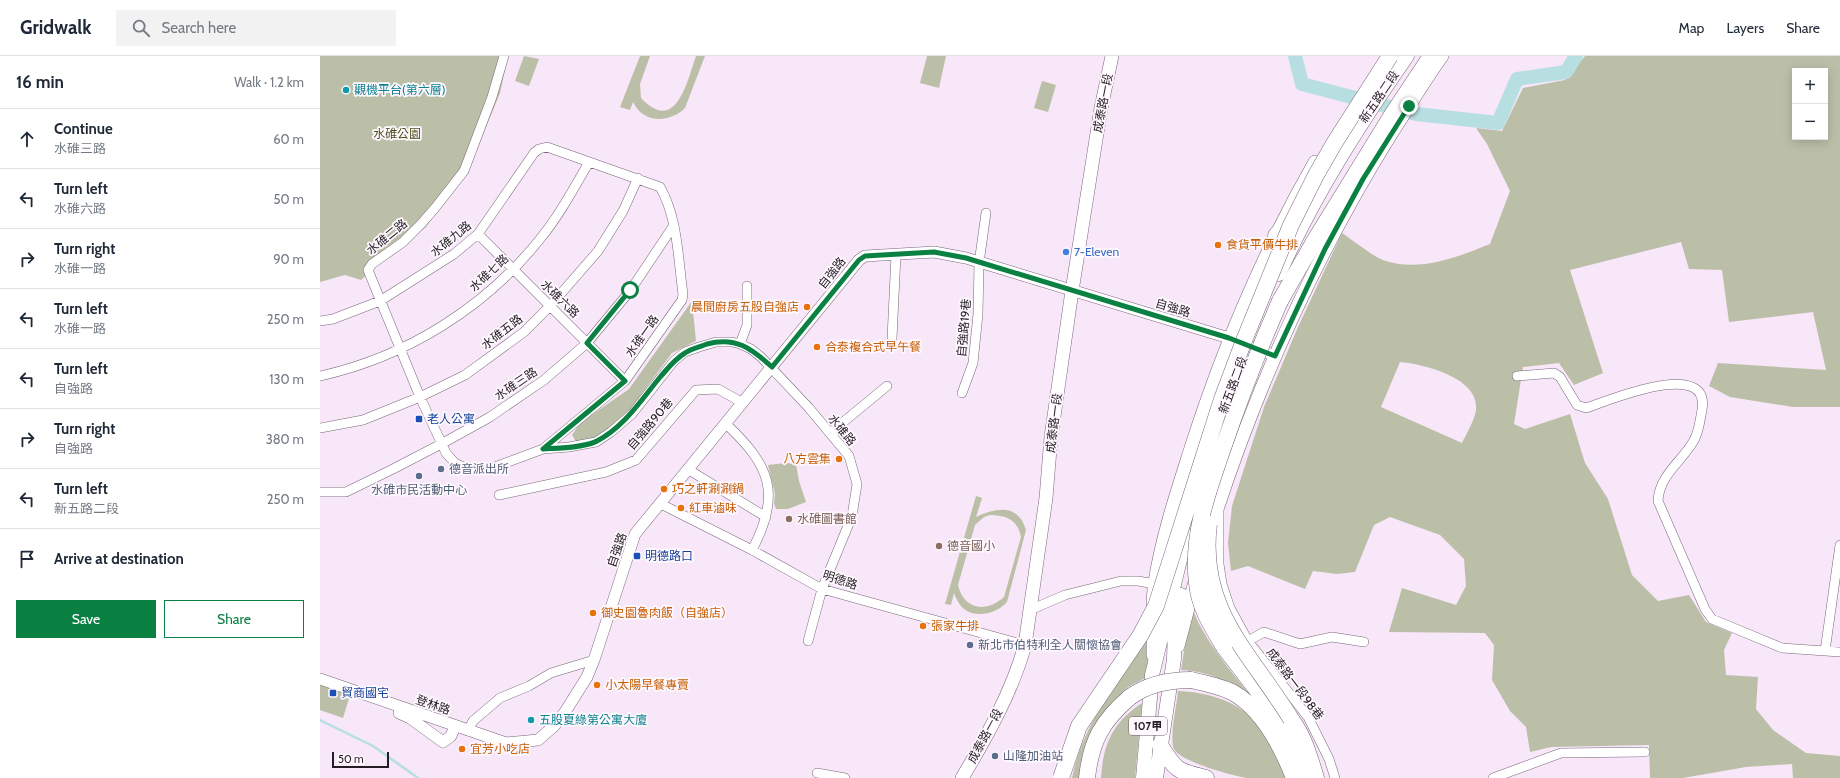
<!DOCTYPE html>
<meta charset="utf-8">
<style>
:root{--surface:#fff;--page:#f2f2f3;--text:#1f2937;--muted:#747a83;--line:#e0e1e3;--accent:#0b8043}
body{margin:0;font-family:Cabin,"Noto Sans TC",sans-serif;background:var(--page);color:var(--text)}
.controls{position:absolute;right:12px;top:12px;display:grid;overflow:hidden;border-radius:0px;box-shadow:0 2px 10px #0003}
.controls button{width:36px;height:36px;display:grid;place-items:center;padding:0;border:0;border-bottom:1px solid var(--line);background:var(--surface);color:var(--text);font:20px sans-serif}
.scale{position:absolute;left:12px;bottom:10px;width:57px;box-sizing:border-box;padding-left:4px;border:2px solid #241e24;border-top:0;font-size:11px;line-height:14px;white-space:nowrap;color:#241e24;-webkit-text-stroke:3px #fff8ff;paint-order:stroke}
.stop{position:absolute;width:12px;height:12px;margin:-9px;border:3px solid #0b8043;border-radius:50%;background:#fff}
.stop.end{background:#0b8043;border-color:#fff;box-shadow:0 1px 4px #0008}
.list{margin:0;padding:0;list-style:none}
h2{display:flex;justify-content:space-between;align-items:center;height:52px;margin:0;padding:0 16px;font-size:17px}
h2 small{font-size:13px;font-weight:400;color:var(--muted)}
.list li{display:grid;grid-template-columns:26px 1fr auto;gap:12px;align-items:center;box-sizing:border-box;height:60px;padding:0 16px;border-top:1px solid var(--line)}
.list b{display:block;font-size:15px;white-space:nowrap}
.list p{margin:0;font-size:13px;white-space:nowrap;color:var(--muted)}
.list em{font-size:13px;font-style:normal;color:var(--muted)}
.actions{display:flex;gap:8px;padding:12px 16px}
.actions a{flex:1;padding:9px 0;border:1px solid var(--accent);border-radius:0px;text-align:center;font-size:14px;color:var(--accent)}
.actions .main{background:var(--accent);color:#fff}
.icon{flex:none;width:22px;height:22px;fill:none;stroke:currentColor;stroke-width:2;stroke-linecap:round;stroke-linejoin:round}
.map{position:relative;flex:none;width:1520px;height:722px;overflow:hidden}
header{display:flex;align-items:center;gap:24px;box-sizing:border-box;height:56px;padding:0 20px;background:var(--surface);border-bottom:1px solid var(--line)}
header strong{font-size:19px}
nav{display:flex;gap:22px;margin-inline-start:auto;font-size:14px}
.search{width:280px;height:36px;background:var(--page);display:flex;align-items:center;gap:10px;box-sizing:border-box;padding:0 14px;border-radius:0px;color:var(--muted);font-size:15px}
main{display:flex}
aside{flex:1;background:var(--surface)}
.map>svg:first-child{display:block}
.green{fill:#bcbfa8;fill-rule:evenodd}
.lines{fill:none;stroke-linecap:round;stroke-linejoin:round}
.stream{stroke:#b7dfe2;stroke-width:2.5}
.river{stroke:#b7dfe2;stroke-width:14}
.minor-casing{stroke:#776878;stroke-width:10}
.tertiary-casing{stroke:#776878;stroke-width:12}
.secondary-casing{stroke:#776878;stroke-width:14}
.primary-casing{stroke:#776878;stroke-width:15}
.motorway-casing{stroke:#776878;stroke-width:17}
.minor{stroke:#fff;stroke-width:9}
.tertiary{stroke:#fff;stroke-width:11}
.secondary{stroke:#fff;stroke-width:13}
.primary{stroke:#fff;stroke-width:14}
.motorway{stroke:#fff;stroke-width:16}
.motorway-bridge-casing{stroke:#776878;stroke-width:17;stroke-linecap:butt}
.motorway-bridge{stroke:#fff;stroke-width:16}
.route{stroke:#0b8043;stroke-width:5}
.culture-dot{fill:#0f9aa8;stroke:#fff8ff;stroke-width:1.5}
.food-dot{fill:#e8710a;stroke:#fff8ff;stroke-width:1.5}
.shop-dot{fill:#3f7fe0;stroke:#fff8ff;stroke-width:1.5}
.transit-dot{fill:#1a4fb4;stroke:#fff8ff;stroke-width:1.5}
.service-dot{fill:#5c6f8a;stroke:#fff8ff;stroke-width:1.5}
.education-dot{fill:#8d6e63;stroke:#fff8ff;stroke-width:1.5}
.labels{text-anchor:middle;stroke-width:3.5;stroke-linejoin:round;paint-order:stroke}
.shield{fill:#fff8ff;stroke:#665f66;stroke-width:1}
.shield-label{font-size:11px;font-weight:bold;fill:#241e24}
.culture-label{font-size:12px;fill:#0d838f;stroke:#fff8ff;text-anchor:start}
.street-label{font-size:12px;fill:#241e24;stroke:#fff8ff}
.park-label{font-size:12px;fill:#4c4f1c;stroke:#fff8ff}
.food-label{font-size:12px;fill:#c56008;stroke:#fff8ff;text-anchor:start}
.shop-label{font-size:12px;fill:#366cbe;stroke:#fff8ff;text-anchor:start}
.transit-label{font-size:12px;fill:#164399;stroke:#fff8ff;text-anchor:start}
.service-label{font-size:12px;fill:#4e5e75;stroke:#fff8ff;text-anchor:start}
.education-label{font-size:12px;fill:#785e54;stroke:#fff8ff;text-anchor:start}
</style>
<header>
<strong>Gridwalk</strong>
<div class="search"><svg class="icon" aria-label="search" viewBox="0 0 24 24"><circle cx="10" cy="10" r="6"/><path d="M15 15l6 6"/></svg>Search here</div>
<nav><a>Map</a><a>Layers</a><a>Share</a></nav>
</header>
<main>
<aside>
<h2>16 min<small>Walk · 1.2 km</small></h2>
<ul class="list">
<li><svg class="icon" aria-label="ahead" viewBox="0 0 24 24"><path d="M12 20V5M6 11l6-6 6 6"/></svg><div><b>Continue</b><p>水碓三路</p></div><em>60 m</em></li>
<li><svg class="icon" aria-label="left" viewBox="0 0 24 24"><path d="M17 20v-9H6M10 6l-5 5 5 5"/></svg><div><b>Turn left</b><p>水碓六路</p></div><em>50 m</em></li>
<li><svg class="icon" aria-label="right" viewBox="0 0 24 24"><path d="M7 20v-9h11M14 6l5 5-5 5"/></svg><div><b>Turn right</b><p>水碓一路</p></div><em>90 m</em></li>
<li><svg class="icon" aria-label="left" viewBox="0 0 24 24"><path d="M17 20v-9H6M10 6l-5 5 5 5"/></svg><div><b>Turn left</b><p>水碓一路</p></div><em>250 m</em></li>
<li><svg class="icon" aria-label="left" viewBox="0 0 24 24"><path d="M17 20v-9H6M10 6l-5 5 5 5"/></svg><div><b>Turn left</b><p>自強路</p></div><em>130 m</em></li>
<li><svg class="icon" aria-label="right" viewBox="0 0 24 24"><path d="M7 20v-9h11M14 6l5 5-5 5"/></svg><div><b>Turn right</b><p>自強路</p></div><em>380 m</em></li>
<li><svg class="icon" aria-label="left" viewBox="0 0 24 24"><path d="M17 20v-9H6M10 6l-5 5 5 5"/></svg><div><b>Turn left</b><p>新五路二段</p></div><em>250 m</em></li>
<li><svg class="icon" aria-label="arrive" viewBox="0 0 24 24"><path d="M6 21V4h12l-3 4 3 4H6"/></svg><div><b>Arrive at destination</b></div></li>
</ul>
<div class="actions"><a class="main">Save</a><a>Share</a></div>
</aside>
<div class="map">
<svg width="1520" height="722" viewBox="0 0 1520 722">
<rect width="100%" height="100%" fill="#f8e6f9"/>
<!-- green -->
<path class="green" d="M0,0H188L180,37L151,108L106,171L56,210L41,224L25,219L0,226Z
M204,0L219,3L209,30L195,25Z
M320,0H330L320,28L321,42C356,79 367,26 376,0H385L365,52C350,67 323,68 313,46L310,54L300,51Z
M607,0H626L619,32L600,27Z
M1265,0H1520V351H1473L1410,341L1389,330L1398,307L1506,314L1493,256L1409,266L1402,214L1369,213L1361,186L1250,214L1283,317L1254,329L1239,307L1203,311L1194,368L1205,373L1250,358L1265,407L1288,443L1312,519L1338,545L1369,539L1386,566L1412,577L1404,594L1406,619L1438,621L1436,653L1453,674L1486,697L1520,700V722H1473L1472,708L1426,711L1363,722H1330L1329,689L1231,691L1210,696L1206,671L1190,655L1172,624L1174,589L1165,577L1069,576L1082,532L1136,549L1146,530L1144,503L1120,479L1070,461L1054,469L1035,516L1017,518L993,515L985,533L928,510L911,515L908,487L912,450L944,351L978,271L1022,177C1034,185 1051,199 1063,204C1099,217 1137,201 1170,188L1190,135L1167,88L1156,72L1182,75L1203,32L1245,24ZM1475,15H1505V81H1475ZM1080,306C1104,308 1159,322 1156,353C1156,362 1146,378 1142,387L1061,351Z
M722,25L736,29L728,56L714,52Z
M372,245L376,285L352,297L311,352L289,373L272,383L258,389L252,379L260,367L309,333Z
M465,407L476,408L479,425L486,446L468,453H456L454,447L455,438L448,409Z
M656,440L662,442L656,461C676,452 698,447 706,474L687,546C677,557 657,563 644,553C639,549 636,542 634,537L631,549L625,548ZM670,459C686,459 698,464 701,481L684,541C666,557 644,554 638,529L655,469L664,461Z
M871,549C884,585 909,612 932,642C910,626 888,615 861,614Z
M829,578L827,621L808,631L791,649L762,722H752C763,667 799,624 829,578Z
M0,629L30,639L23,662L0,654Z
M858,635C886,636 916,644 936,666C950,681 958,703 967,722C954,722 939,722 927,722C913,720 859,705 854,693C849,680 857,649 858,635Z
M822,647L815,722H781C783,688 793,666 822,647Z"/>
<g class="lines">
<!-- stream -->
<path class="stream" d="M0,664L53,690L98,722"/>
<!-- river -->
<path class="river" d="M975,0L982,28L1096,58L1178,67L1197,23L1246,16L1256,0"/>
<defs>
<path id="minor" d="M184,0L172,41L144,115L115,152L101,168L83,186L52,208L48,214L100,341L126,397L135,407L143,411L153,412H172L223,393L249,391L276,386L291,376L312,358L354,305L365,296L379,291L396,286H412L420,288L431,293L441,301L489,352L529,400L537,428L532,460L502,533L488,585
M158,178L305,325
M0,265L13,263L60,245L134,198L158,178L214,97L219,93L227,91L340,131C358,162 358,203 363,238L362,244L305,325L223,393
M572,282L576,199
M420,288L427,269V230
M0,320C86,301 165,252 220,183C239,160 254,132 269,106
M1197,320L1234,317L1240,321L1257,349L1266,352C1287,345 1391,301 1382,354C1380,364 1379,377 1373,386C1361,406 1339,420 1338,445L1385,553L1392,563L1462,592L1520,596
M642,337L653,307L658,258L659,207L666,157
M406,368C450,409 462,438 432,494
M0,372L43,364L100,341L145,319L204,276L231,249L278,195L303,155L318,122
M510,377L567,330
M369,414L446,461
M0,436H26L73,413L123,387L170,361L224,324L267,287L310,235L354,169
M179,439L286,416L316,404L376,334L398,333L423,347
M341,448L432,494L502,533L705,589
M899,456V508L902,528L910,552L928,585L988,661L1009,703L1015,722
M710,554L745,539L801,525H818L835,528
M928,585L944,576L980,588L1012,581L1044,586
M1505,595L1520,489
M148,675L153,665L180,642L209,630L231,617L274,604
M497,717L525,722
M1173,722L1241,697L1325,696"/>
<path id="tertiary" d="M0,623L186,687L218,684L234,670L245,656L267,621L274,604L315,478L539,204L545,200L614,196L646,202L909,282L955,300
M79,657L90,662L123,686L131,680L135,670"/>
<path id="secondary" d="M889,478C933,339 993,203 1071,78C1088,52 1104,25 1122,0
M858,590L876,522
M833,599C834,577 831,548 835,526C842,481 857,436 871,392C903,292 943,197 995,106
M642,722C667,680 692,636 705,589L726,442L731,381L752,235L781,52L792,0"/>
<path id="primary" d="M955,179L973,160
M959,218C993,141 1039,69 1087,0
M823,722L832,619L866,479
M836,722L854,603L855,572L861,539"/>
<path id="motorway" d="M960,245L995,184L1072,59L1111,0
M904,591L954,656L976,697L985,722
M871,624C885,627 899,630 912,636C943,653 962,691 974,722
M971,663C984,680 990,702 996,722
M840,689C856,715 857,715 886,722
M767,722C771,685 782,665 810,641"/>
</defs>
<!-- minor casing -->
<use href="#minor" class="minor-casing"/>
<!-- tertiary casing -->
<use href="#tertiary" class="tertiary-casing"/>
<!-- secondary casing -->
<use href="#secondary" class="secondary-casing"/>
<!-- primary casing -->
<use href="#primary" class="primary-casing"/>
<!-- motorway casing -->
<use href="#motorway" class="motorway-casing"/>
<!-- minor -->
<use href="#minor" class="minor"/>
<!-- tertiary -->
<use href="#tertiary" class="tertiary"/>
<!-- secondary -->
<use href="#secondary" class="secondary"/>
<!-- primary -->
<use href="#primary" class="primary"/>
<!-- motorway -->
<use href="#motorway" class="motorway"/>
<defs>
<path id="motorway-bridge" d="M889,468C878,554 930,596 971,663
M904,591C892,571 879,551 877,527C871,479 888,436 903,392C920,342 939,293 960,245
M810,641C828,628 849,624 871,624
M741,722L759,670L820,580L836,550L902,343L923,287L971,169L996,119L1015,86L1070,0"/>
</defs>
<!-- motorway-bridge casing -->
<use href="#motorway-bridge" class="motorway-bridge-casing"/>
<!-- motorway-bridge -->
<use href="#motorway-bridge" class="motorway-bridge"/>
</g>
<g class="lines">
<!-- route -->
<path class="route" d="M310,234L267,287L305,325L223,393C238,392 264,392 277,385C305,370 321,344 341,320C348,312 355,303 365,297C371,293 380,291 387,288C416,280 432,293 452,311L539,204L545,200L614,196L646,202L909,282L955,300L1005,193L1043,123L1089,50"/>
</g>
<!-- markers -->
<g class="culture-dot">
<circle cx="26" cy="34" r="4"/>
<circle cx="211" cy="664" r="4"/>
</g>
<g class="food-dot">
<circle cx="898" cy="189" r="4"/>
<circle cx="487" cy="251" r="4"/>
<circle cx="497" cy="291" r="4"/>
<circle cx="519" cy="403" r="4"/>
<circle cx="344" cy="433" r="4"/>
<circle cx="361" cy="452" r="4"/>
<circle cx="273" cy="557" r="4"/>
<circle cx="603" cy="570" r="4"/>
<circle cx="277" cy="629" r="4"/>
<circle cx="142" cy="693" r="4"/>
</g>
<circle class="shop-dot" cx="746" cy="196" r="4"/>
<g class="transit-dot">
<rect x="95" y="359" width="8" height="8" rx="2"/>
<rect x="313" y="496" width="8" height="8" rx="2"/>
<rect x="9" y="633" width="8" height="8" rx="2"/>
</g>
<g class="service-dot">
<circle cx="121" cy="413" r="4"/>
<circle cx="99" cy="420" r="4"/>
<circle cx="650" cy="589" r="4"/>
<circle cx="675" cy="700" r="4"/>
</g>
<g class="education-dot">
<circle cx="469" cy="463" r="4"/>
<circle cx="619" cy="490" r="4"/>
</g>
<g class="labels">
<!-- shield labels -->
<rect class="shield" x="809" y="661" width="38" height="18" rx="3"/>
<g class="shield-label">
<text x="828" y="674">107甲</text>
</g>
<!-- culture labels -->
<g class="culture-label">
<text x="34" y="38">觀機平台(第六層)</text>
<text x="219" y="668">五股夏綠第公寓大廈</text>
</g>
<!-- street labels -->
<g class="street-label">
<text transform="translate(1059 41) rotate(-56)" y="4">新五路二段</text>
<text transform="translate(783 47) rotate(-79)" y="4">成泰路一段</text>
<text transform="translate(67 181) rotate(-39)" y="4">水碓二路</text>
<text transform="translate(131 183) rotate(-39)" y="4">水碓九路</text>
<text transform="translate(169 217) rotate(-43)" y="4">水碓七路</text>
<text transform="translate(512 217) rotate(-52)" y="4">自強路</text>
<text transform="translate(240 243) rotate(44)" y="4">水碓六路</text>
<text transform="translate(853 252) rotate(17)" y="4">自強路</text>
<text transform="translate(644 272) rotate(-85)" y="4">自強路19巷</text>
<text transform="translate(182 276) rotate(-38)" y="4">水碓五路</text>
<text transform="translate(322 280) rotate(-55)" y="4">水碓一路</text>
<text transform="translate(196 328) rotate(-34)" y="4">水碓三路</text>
<text transform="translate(913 329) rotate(-70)" y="4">新五路二段</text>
<text transform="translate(734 367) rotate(-83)" y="4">成泰路一段</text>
<text transform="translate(330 368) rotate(-50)" y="4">自強路90巷</text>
<text transform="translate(522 374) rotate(51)" y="4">水碓路</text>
<text transform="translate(297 494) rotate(-71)" y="4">自強路</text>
<text transform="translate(520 524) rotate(18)" y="4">明德路</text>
<text transform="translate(975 628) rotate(53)" y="4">成泰路一段98巷</text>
<text transform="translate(113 649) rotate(19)" y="4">登林路</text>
<text transform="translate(665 680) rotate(-62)" y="4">成泰路一段</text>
</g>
<!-- park labels -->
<g class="park-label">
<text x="77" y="82">水碓公園</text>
</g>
<!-- food labels -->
<g class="food-label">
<text x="906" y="193">食貨平價牛排</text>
<text x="479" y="255" text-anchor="end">晨間廚房五股自強店</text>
<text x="505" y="295">合泰複合式早午餐</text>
<text x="511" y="407" text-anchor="end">八方雲集</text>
<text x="352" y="437">巧之軒涮涮鍋</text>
<text x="369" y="456">紅車滷味</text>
<text x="281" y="561">御史園魯肉飯（自強店）</text>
<text x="611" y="574">張家牛排</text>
<text x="285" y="633">小太陽早餐專賣</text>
<text x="150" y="697">宜芳小吃店</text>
</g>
<!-- shop labels -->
<g class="shop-label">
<text x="754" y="200">7-Eleven</text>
</g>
<!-- transit labels -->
<g class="transit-label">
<text x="107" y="367">老人公寓</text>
<text x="325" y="504">明德路口</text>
<text x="21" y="641">貿商國宅</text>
</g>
<!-- service labels -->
<g class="service-label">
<text x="129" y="417">德音派出所</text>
<text x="99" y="438" text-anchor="middle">水碓市民活動中心</text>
<text x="658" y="593">新北市伯特利全人關懷協會</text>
<text x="683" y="704">山隆加油站</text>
</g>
<!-- education labels -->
<g class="education-label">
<text x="477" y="467">水碓圖書館</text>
<text x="627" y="494">德音國小</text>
</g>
</g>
</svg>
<div class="controls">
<button>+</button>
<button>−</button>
</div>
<div class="scale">50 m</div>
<div class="stop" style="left:310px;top:234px"></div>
<div class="stop end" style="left:1089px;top:50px"></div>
</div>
</main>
